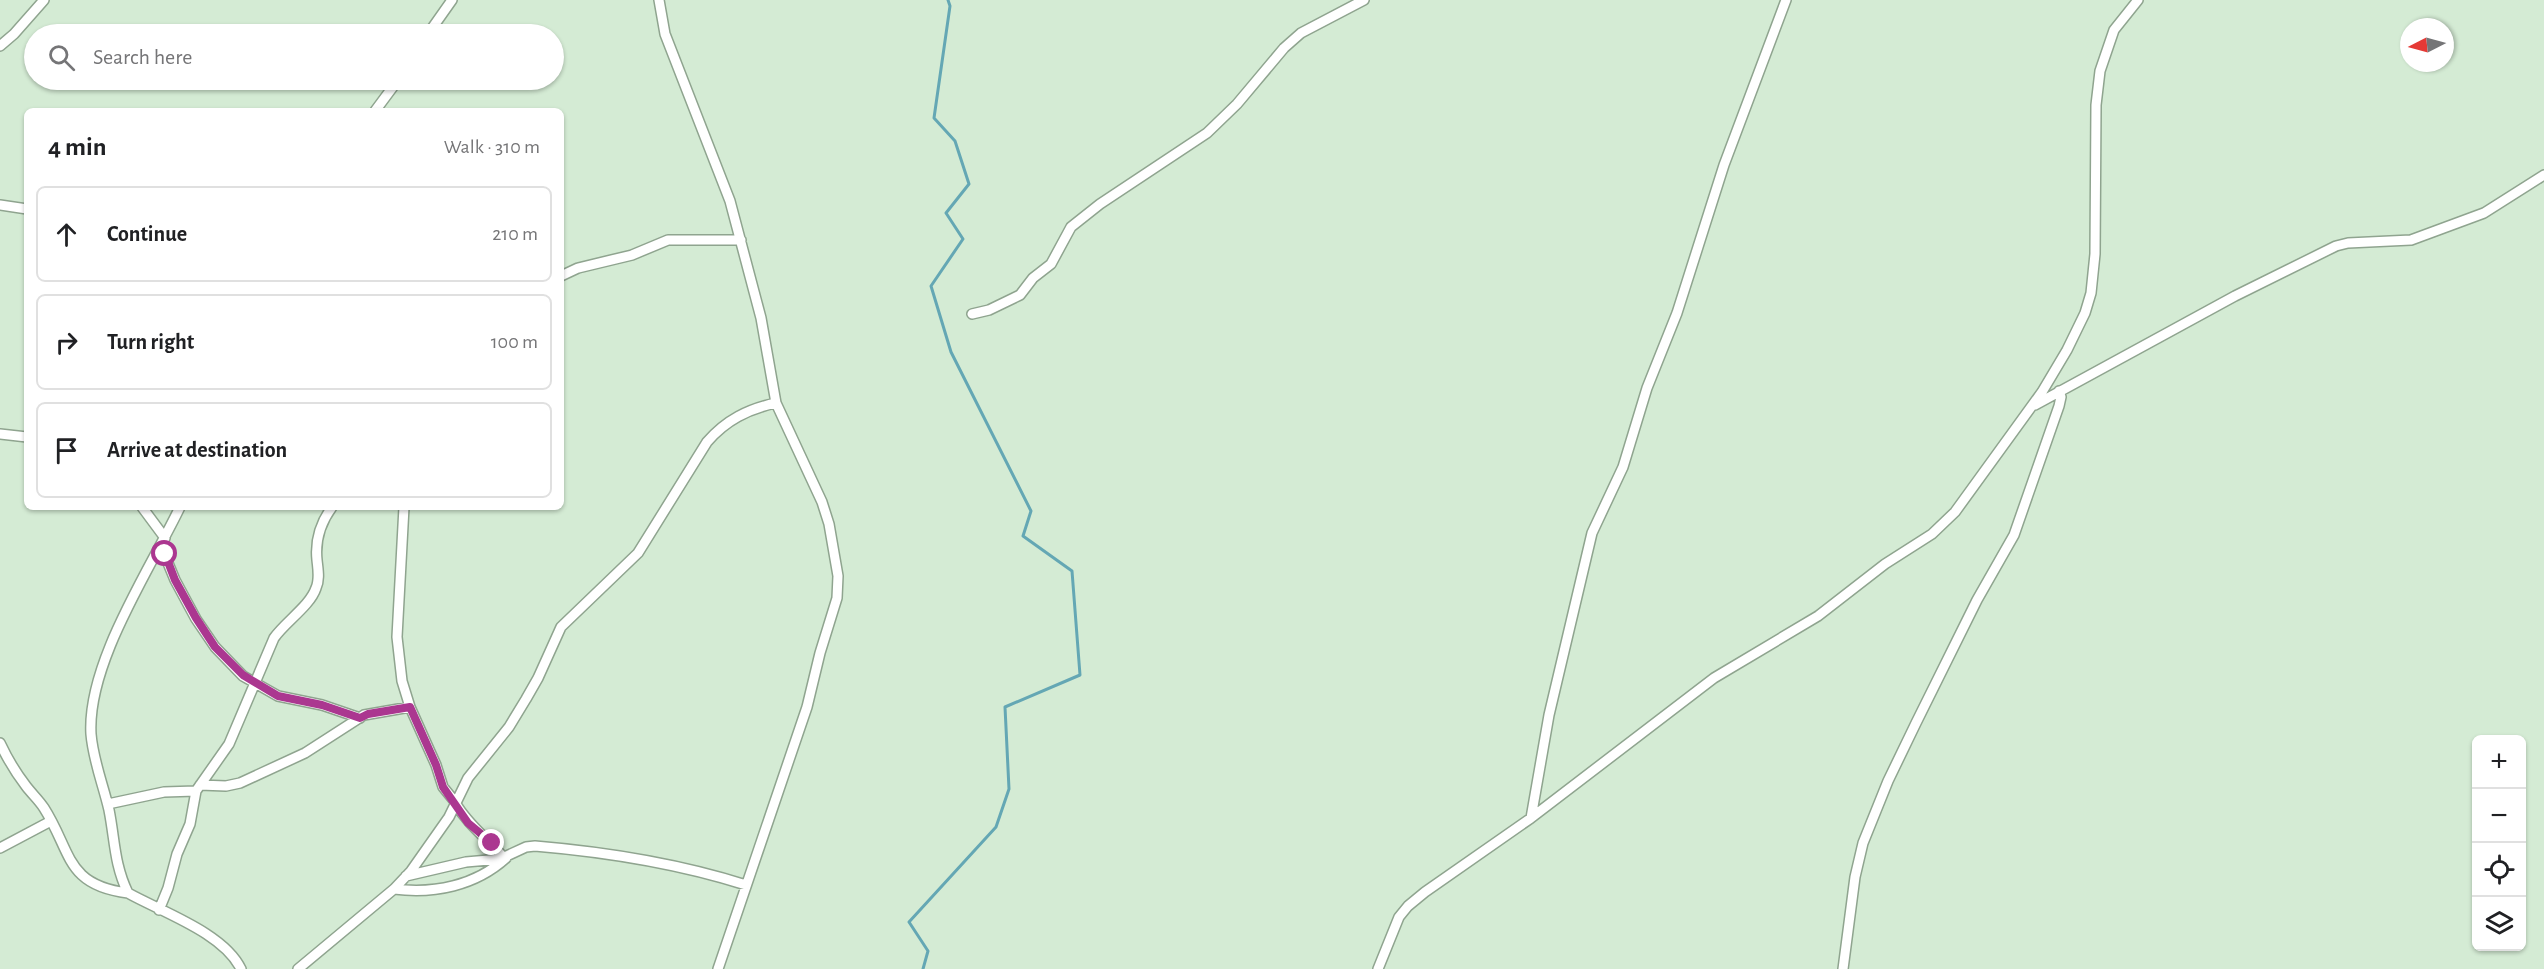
<!DOCTYPE html>
<meta charset="utf-8">
<style>
:root{--surface:#fff;--page:#f6f6f6;--text:#202124;--muted:#757577;--line:#e0e0e0}
body{margin:0;font-family:"Alegreya Sans",sans-serif;background:var(--page);color:var(--text)}
.controls{position:absolute;right:18px;bottom:18px;display:grid;overflow:hidden;border-radius:9px;box-shadow:0 2px 4px #0004}
.controls button{width:54px;height:54px;display:grid;place-items:center;padding:0;border:0;border-bottom:2px solid var(--line);background:var(--surface);color:var(--text);font:30px sans-serif}
.compass{position:absolute;left:2400px;top:18px;width:54px;height:54px;border-radius:50%;background:var(--surface);box-shadow:0 2px 4px #0004;rotate:264deg}
.stop{position:absolute;width:18px;height:18px;margin:-14px;border:4px solid #ab3790;border-radius:50%;background:#fff}
.stop.end{background:#ab3790;border-color:#fff;box-shadow:0 2px 6px #0008}
.list{margin:0;padding:0;list-style:none}
h2{display:flex;justify-content:space-between;align-items:center;height:78px;margin:0;padding:0 24px;font-size:26px}
h2 small{font-size:20px;font-weight:400;color:var(--muted)}
.list li{display:grid;grid-template-columns:39px 1fr auto;gap:18px;align-items:center;box-sizing:border-box;height:96px;margin:0 12px 12px;padding:0 12px;border:2px solid var(--line);border-radius:9px}
.list b{display:block;font-size:22px;white-space:nowrap}
.list em{font-size:20px;font-style:normal;color:var(--muted)}
.icon{flex:none;width:33px;height:33px;fill:none;stroke:currentColor;stroke-width:2;stroke-linecap:round;stroke-linejoin:round}
.map{position:relative;flex:none;width:2544px;height:969px;overflow:hidden}
.search{position:absolute;background:var(--surface);box-shadow:0 2px 4px #0004;left:24px;top:24px;width:540px;height:66px;display:flex;align-items:center;gap:15px;box-sizing:border-box;padding:0 21px;border-radius:33px;color:var(--muted);font-size:22px}
.panel{position:absolute;background:var(--surface);box-shadow:0 2px 4px #0004;left:24px;top:108px;width:540px;height:402px;border-radius:9px}
.map>svg:first-child{display:block}
.lines{fill:none;stroke-linecap:round;stroke-linejoin:round}
.stream{stroke:#64a7b4;stroke-width:3}
.minor-casing{stroke:#8fa48f;stroke-width:12}
.minor{stroke:#fff;stroke-width:9}
.route{stroke:#ab3790;stroke-width:8}
</style>
<div class="map">
<svg width="2544" height="969" viewBox="0 0 2544 969">
<rect width="100%" height="100%" fill="#d4ebd4"/>
<g class="lines">
<!-- stream -->
<path class="stream" d="M923,969L928,951L909,922L996,827L1009,789L1005,707L1080,675L1072,571L1023,536L1031,511L951,352L931,286L963,239L946,213L969,184L955,141L934,118L950,6L948,0"/>
<defs>
<path id="minor" d="M659,0L665,34L730,201L761,318L776,403L822,502L829,524L838,576L837,598L820,653L807,707L718,969
M428,34L452,0
M0,46L14,34L44,0
M375,111L398,80
M0,205L27,209
M561,276L578,268L632,255L668,240H741
M972,314L989,310L1020,295L1033,278L1051,264L1071,227L1100,204L1207,133L1237,104L1284,48L1301,33L1364,0
M2035,405L2235,296L2336,246L2348,243L2411,240L2484,213L2544,175
M0,434L27,437
M142,507L165,538
M180,507C150,570 87,663 91,734C93,760 103,784 109,810C115,840 114,864 128,893C162,912 224,933 241,969
M404,507L397,637L402,681L410,707L436,765L443,787L456,803
M161,546L175,580L196,619L215,647L243,676L278,696L322,705L360,718
M0,743C7,758 16,773 26,786C32,794 39,800 44,808C72,852 65,885 128,893
M200,785L226,786L240,783L305,753L364,715L410,707
M108,804L164,792L196,791
M456,804C468,825 488,839 504,858
M1531,818L1549,715L1592,533L1623,467L1647,388L1677,313L1724,165L1786,0
M0,848L51,821
M406,876L466,862L500,859L526,847L535,846C606,852 677,863 746,885
M394,889C434,894 475,886 506,858
M159,910L168,888L177,854L190,824L196,791L229,744L274,638C285,622 310,606 316,588C320,579 318,570 317,560C315,541 321,522 332,507
M298,969L394,889L411,871L449,817L468,778L509,727L526,699L538,678L561,627L638,553L707,442C726,420 748,409 776,403
M1378,969L1399,917L1408,906L1425,892L1531,818L1714,678L1818,616L1885,564L1932,534L1955,512L2042,392L2067,350L2085,313L2091,293L2095,254L2096,105L2100,71L2114,30L2138,0
M1843,969L1855,877L1863,843L1888,781L1916,723L1977,600L2014,535L2059,406L2061,397L2059,391"/>
</defs>
<!-- minor casing -->
<use href="#minor" class="minor-casing"/>
<!-- minor -->
<use href="#minor" class="minor"/>
</g>
<g class="lines">
<!-- route -->
<path class="route" d="M165,554L175,580L196,618L215,647L243,675L278,696L322,705L360,718L368,714L410,707L436,765L443,787L468,823L492,843"/>
</g>
</svg>
<div class="controls">
<button>+</button>
<button>−</button>
<button><svg class="icon" aria-label="locate" viewBox="0 0 24 24"><circle cx="12" cy="12" r="6"/><path d="M12 2v4M12 18v4M2 12h4M18 12h4"/></svg></button>
<button><svg class="icon" aria-label="layers" viewBox="0 0 24 24"><path d="M12 4l9 5-9 5-9-5zM3 14l9 5 9-5"/></svg></button>
</div>
<svg class="compass" viewBox="-18 -18 36 36"><path d="M0-13l5 13h-10z" fill="#e53935"/><path d="M0 13l5-13h-10z" fill="#757577"/></svg>
<div class="stop" style="left:165px;top:554px"></div>
<div class="stop end" style="left:492px;top:843px"></div>
<div class="search"><svg class="icon" aria-label="search" viewBox="0 0 24 24"><circle cx="10" cy="10" r="6"/><path d="M15 15l6 6"/></svg>Search here</div>
<section class="panel">
<h2>4 min<small>Walk · 310 m</small></h2>
<ul class="list">
<li><svg class="icon" aria-label="ahead" viewBox="0 0 24 24"><path d="M12 20V5M6 11l6-6 6 6"/></svg><div><b>Continue</b></div><em>210 m</em></li>
<li><svg class="icon" aria-label="right" viewBox="0 0 24 24"><path d="M7 20v-9h11M14 6l5 5-5 5"/></svg><div><b>Turn right</b></div><em>100 m</em></li>
<li><svg class="icon" aria-label="arrive" viewBox="0 0 24 24"><path d="M6 21V4h12l-3 4 3 4H6"/></svg><div><b>Arrive at destination</b></div></li>
</ul>
</section>
</div>
